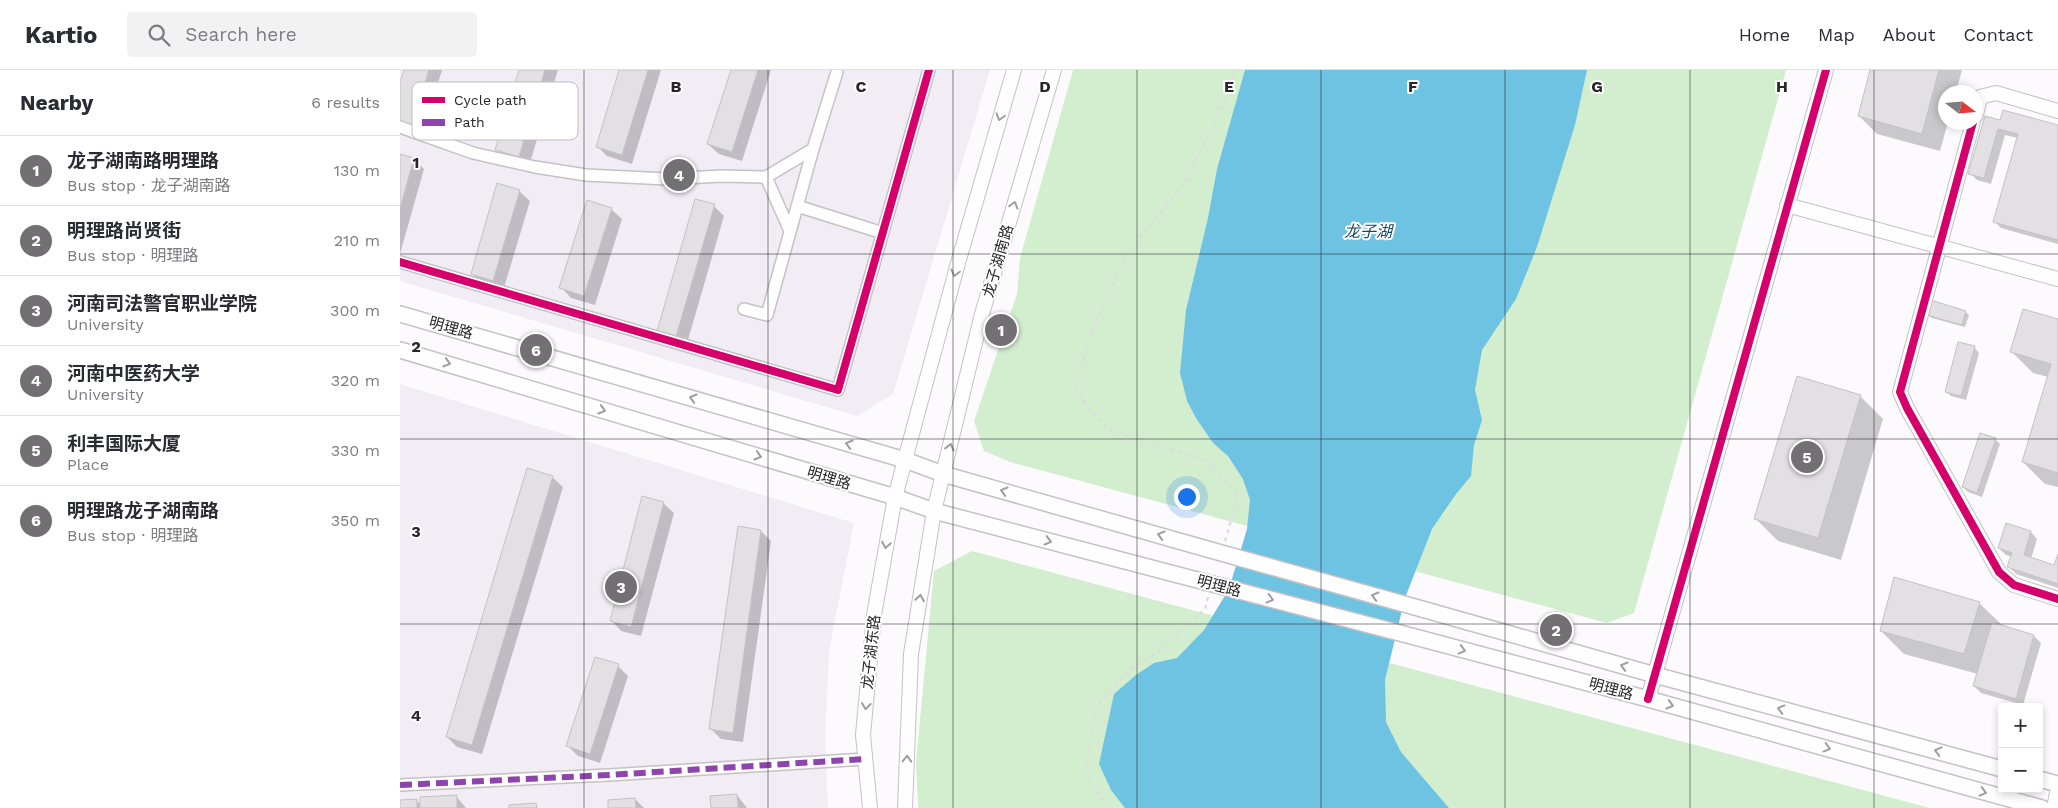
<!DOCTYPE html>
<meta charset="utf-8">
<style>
:root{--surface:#fff;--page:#f2f2f3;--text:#2b2b33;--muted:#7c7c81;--line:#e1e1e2;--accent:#727073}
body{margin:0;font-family:"Work Sans","Noto Sans SC",sans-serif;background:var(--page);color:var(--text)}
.controls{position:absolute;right:15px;bottom:15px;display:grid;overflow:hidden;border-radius:5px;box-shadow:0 2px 8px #0003}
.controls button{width:45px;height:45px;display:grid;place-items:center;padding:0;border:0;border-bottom:1px solid var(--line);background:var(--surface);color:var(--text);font:25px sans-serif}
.compass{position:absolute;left:1538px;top:15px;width:45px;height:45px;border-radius:50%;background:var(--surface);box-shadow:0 2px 8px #0003;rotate:106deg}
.you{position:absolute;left:786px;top:426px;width:18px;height:18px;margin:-12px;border:4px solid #fff;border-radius:50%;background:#1a73e8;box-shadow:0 0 0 8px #1a73e833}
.badge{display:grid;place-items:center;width:32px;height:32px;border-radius:50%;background:var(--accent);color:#fff;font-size:16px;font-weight:700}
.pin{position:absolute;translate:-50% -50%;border:2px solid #fff;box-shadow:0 1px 5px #0006}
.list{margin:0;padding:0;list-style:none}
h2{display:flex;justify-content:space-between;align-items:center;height:65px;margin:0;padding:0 20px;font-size:21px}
h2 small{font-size:16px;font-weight:400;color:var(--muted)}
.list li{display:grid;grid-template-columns:32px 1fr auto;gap:15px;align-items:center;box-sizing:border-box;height:70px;padding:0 20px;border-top:1px solid var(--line)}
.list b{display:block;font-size:19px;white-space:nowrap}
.list p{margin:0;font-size:16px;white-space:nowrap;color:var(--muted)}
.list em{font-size:16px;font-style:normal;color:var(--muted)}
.icon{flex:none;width:28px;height:28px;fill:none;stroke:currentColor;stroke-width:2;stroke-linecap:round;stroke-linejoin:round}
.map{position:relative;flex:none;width:1658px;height:738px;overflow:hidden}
header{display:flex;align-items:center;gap:30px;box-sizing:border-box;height:70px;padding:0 25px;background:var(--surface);border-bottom:1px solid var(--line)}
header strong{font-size:24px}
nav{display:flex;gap:28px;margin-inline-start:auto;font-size:18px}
.search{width:350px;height:45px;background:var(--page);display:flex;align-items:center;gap:12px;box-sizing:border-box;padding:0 18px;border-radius:5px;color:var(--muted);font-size:19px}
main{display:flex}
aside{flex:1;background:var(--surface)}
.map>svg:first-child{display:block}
.built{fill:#f2ecf5}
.green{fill:#d2eecf}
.water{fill:#6fc3e2}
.shadow{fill:#0003}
.building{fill:#e2e0e3;stroke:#c2c1c3}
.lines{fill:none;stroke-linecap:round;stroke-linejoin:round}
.minor-casing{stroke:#c4c2c4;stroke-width:14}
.tertiary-casing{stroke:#c4c2c4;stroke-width:16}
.secondary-casing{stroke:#c4c2c4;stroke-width:18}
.path{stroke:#ddddde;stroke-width:2.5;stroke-dasharray:4 4;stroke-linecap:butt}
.minor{stroke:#fffeff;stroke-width:11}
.tertiary{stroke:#fffeff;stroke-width:14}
.secondary{stroke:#fffeff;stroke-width:15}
.secondary-bridge-casing{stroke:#c4c2c4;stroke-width:18;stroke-linecap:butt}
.secondary-bridge{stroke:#fffeff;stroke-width:15}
.quiet{stroke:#8e44ad;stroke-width:6;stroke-dasharray:12 6;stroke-linecap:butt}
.cycleway-casing{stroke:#fff;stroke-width:11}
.cycleway{stroke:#d6006c;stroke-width:8}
.oneway{stroke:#9e9d9f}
.grid{fill:none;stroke:#282629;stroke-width:1;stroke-opacity:0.55}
.labels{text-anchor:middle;stroke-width:4;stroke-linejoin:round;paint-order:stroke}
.street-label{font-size:15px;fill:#282629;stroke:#fff}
.water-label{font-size:16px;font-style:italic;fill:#17485a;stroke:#fff}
.key{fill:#fff;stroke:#bebebf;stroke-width:1}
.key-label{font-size:14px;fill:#282629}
.grid-label{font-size:16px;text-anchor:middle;font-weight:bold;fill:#282629;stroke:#fff;stroke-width:4;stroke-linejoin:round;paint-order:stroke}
</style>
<header>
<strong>Kartio</strong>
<div class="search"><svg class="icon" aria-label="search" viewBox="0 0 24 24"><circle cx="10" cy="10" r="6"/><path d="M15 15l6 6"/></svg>Search here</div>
<nav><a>Home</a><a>Map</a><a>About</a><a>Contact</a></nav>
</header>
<main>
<aside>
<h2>Nearby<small>6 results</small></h2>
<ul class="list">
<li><span class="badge">1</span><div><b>龙子湖南路明理路</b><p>Bus stop · 龙子湖南路</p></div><em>130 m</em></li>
<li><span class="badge">2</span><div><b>明理路尚贤街</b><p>Bus stop · 明理路</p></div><em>210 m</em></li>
<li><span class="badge">3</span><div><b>河南司法警官职业学院</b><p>University</p></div><em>300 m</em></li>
<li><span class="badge">4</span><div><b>河南中医药大学</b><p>University</p></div><em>320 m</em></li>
<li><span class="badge">5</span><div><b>利丰国际大厦</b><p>Place</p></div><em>330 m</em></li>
<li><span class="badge">6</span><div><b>明理路龙子湖南路</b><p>Bus stop · 明理路</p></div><em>350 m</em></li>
</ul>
</aside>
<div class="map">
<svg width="1658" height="738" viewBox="0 0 1658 738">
<rect width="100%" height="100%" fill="#fcfafd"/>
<!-- built -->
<path class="built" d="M0,0H590L493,324L457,346L0,211Z
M0,314L454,453L429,581L425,670L428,738H0Z"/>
<!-- green -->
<path class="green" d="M673,0H1386L1234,543L1207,553L610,392L584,381L574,351L617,224L620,188Z
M572,481L1530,738H518L516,692L534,501Z"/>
<!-- water -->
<path class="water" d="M845,0H1187L1175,55L1137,177L1116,229L1082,280L1075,320L1082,350L1074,375L1071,406L1056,424L1032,459L1005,528L985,610L986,652L1001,682L1049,738H725L711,720L699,694L714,624L736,605L754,593L777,588L804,560L829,519L847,459L850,430L843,409L828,386L813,373L796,348L787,331L780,303L786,240L808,148L817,99Z"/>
<!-- shadow -->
<path class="shadow" d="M5,0H42L22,66L1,59L0,17Z
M120,0H158L129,96L107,89L96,79Z
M220,0H261L232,94L207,86L197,76Z
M332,0H371L342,91L319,84L308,74Z
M1472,0H1562L1556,22H1546V52H1548L1540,81L1477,64L1459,46Z
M1601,52L1658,57V174L1601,158L1594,151L1618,68L1605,65L1591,114L1577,110L1570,103Z
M0,85L14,89L24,99L0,184Z
M119,121L130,131L103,221L82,214L72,204Z
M314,136L324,146L285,280L268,275Z
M211,139L222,149L195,235L171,228L161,217Z
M1566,242L1569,245L1565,257L1532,248L1528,244Z
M1658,250V417L1645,414L1623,392L1648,307L1633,303L1612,282Z
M1574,277L1579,283L1566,330L1551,326L1546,321Z
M1460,326L1483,349L1441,490L1378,471L1355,448Z
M1595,369L1600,374L1582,427L1568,422L1563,417Z
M152,407L163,417L82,684L57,677L47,667Z
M263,433L274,443L241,566L221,561L211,550Z
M361,461L371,471L343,672L321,669L311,659Z
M1631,462L1637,469L1631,489L1655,497L1658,488V518L1616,504L1609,497L1612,487L1606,485L1599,478Z
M1579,533L1602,555L1634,566L1641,573L1623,635L1581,623L1574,616L1578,604L1504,584L1481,561Z
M218,596L228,606L200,693L178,686L168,676Z
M337,725L347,738H312Z
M56,726L66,738H0V731L16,730L21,735Z
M235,729L244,738H210Z"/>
<!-- building -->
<path class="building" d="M4,0H29L12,56L0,53V12Z
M119,0H145L119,87L95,80Z
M219,0H248L222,85L196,77Z
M331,0H358L332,82L307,74Z
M1470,0H1539L1522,64L1458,46Z
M1603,40L1658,55V170L1593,152L1618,64L1598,59L1584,108L1568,104L1585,46L1600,50Z
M0,84L14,88L0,139Z
M97,113L120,120L93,211L71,204Z
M295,129L315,134L275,270L256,265Z
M187,130L212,138L184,226L159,218Z
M1531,230L1566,241L1562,255L1527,245Z
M1623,239L1658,249V403L1622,392L1651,294L1610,282Z
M1558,272L1575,276L1561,326L1545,322Z
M1397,306L1461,325L1418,468L1354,449Z
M1580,363L1596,368L1577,423L1562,417Z
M127,398L153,406L72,675L46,667Z
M242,426L264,432L231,557L210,551Z
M1606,453L1631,461L1624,485L1654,495L1658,484V514L1607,497L1612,483L1598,478Z
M338,456L361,460L333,663L309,659Z
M1494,507L1580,532L1564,584L1480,561Z
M1592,552L1634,565L1616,629L1573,616Z
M195,587L219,594L190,684L166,676Z
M337,724L338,738H311L310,726Z
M57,725V738H20V727Z
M235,728L236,738H208V730Z
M17,729V738H0V730Z
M136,733L137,738H109V735Z"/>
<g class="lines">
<defs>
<path id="minor" d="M0,57L73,83L135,97L186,105L267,109L321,106L366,107L413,79L437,2
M366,107L390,161
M397,136L483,163
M0,192L438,320L529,0
M344,239L367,245L413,79
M0,715L209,705L465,689"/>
<path id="tertiary" d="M1576,45L1580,27L1596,23L1658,41
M1573,52L1500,322L1507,338L1599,502L1614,515L1658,529
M1387,135L1658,209
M1248,629L1426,0
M470,738L463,665L474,545L495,427L558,193L614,0
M505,738L511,584L534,441L582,244L654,0
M1654,738L1658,718"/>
<path id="secondary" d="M0,244L505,390L543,404L807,479
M0,280L495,427L534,441L805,512
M1022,539L1255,605L1602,699
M1015,567L1248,629L1642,738
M1639,709L1658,714"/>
</defs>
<!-- minor casing -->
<use href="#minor" class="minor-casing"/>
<!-- tertiary casing -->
<use href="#tertiary" class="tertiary-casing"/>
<!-- secondary casing -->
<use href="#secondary" class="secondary-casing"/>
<!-- path -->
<path class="path" d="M825,471L838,427L809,392L707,359L675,320L692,261L726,185L785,113L830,21L835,0
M708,738L685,702L697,636L731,599L761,580L805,539L808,527"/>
<!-- minor -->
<use href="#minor" class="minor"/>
<!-- tertiary -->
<use href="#tertiary" class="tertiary"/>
<!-- secondary -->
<use href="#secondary" class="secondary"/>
<defs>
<path id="secondary-bridge" d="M807,479L1022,539
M805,512L1015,567"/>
</defs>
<!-- secondary-bridge casing -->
<use href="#secondary-bridge" class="secondary-bridge-casing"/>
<!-- secondary-bridge -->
<use href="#secondary-bridge" class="secondary-bridge"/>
<!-- quiet -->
<path class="quiet" d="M0,715L209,705L465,689"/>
<defs>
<path id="cycleway" d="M1573,52L1500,322L1507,338L1599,502L1614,515L1658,529
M0,192L438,320L529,0
M1248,629L1426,0"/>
</defs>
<!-- cycleway casing -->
<use href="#cycleway" class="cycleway-casing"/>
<!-- cycleway -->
<use href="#cycleway" class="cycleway"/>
</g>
<!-- one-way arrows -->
<defs><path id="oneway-chevron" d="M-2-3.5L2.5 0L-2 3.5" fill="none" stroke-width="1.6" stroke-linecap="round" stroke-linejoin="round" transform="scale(1.25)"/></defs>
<g class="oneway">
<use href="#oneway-chevron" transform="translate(600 47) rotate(106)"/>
<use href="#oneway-chevron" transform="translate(614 135) rotate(-74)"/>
<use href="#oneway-chevron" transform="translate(555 203) rotate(105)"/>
<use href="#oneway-chevron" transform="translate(47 293) rotate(17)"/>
<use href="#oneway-chevron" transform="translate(293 328) rotate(-164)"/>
<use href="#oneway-chevron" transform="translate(202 340) rotate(17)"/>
<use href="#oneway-chevron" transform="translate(449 374) rotate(-164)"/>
<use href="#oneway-chevron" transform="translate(550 377) rotate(-76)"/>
<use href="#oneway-chevron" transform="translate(358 386) rotate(17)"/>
<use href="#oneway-chevron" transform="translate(604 421) rotate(-164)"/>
<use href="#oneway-chevron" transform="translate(761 465) rotate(-164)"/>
<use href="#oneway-chevron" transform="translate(648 471) rotate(15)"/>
<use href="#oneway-chevron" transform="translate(486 475) rotate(100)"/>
<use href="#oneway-chevron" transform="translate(975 526) rotate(-164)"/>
<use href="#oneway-chevron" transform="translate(520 528) rotate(-81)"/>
<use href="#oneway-chevron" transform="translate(870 529) rotate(15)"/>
<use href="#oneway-chevron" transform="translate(1062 580) rotate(15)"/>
<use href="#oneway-chevron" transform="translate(1224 596) rotate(-164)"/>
<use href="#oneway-chevron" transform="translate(1270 635) rotate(16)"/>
<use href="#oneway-chevron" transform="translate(466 636) rotate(96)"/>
<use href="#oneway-chevron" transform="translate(1381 639) rotate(-165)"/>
<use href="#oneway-chevron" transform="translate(1427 678) rotate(15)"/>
<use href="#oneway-chevron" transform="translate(1538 681) rotate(-165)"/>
<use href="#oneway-chevron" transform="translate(507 689) rotate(-88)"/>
<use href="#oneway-chevron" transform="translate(1583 722) rotate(15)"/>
</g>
<!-- grid -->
<path class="grid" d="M184,0V738M368,0V738M553,0V738M737,0V738M921,0V738M1105,0V738M1290,0V738M1474,0V738M0,184H1658M0,369H1658M0,554H1658"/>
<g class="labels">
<!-- street labels -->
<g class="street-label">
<text transform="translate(598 191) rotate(-74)" y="5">龙子湖南路</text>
<text transform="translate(51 258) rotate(16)" y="5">明理路</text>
<text transform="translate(429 408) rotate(17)" y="5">明理路</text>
<text transform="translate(819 516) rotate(15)" y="5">明理路</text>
<text transform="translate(471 582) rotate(-84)" y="5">龙子湖东路</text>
<text transform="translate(1211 619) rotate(15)" y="5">明理路</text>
</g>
<!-- water labels -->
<g class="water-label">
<text x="968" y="167">龙子湖</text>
</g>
</g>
<!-- legend -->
<rect x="12" y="12" width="166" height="58" rx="8" class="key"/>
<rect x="22" y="27" width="23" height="6" fill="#d6006c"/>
<rect x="22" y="49" width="23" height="7" fill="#8e44ad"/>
<g class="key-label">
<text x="54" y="35">Cycle path</text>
<text x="54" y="57">Path</text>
</g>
<g class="grid-label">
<text x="276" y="22">B</text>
<text x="461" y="22">C</text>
<text x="645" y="22">D</text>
<text x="829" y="22">E</text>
<text x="1013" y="22">F</text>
<text x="1197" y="22">G</text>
<text x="1382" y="22">H</text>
<text x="16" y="98">1</text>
<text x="16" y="282">2</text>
<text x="16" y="467">3</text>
<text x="16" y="651">4</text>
</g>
</svg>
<div class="controls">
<button>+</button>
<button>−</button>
</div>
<svg class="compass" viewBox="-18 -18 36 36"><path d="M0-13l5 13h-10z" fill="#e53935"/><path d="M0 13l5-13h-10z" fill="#7c7c81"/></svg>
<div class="you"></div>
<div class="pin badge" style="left:601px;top:260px">1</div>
<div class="pin badge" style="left:1156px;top:560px">2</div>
<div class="pin badge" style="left:221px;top:517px">3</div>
<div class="pin badge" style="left:279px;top:105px">4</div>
<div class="pin badge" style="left:1407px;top:387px">5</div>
<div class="pin badge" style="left:136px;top:280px">6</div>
</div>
</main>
